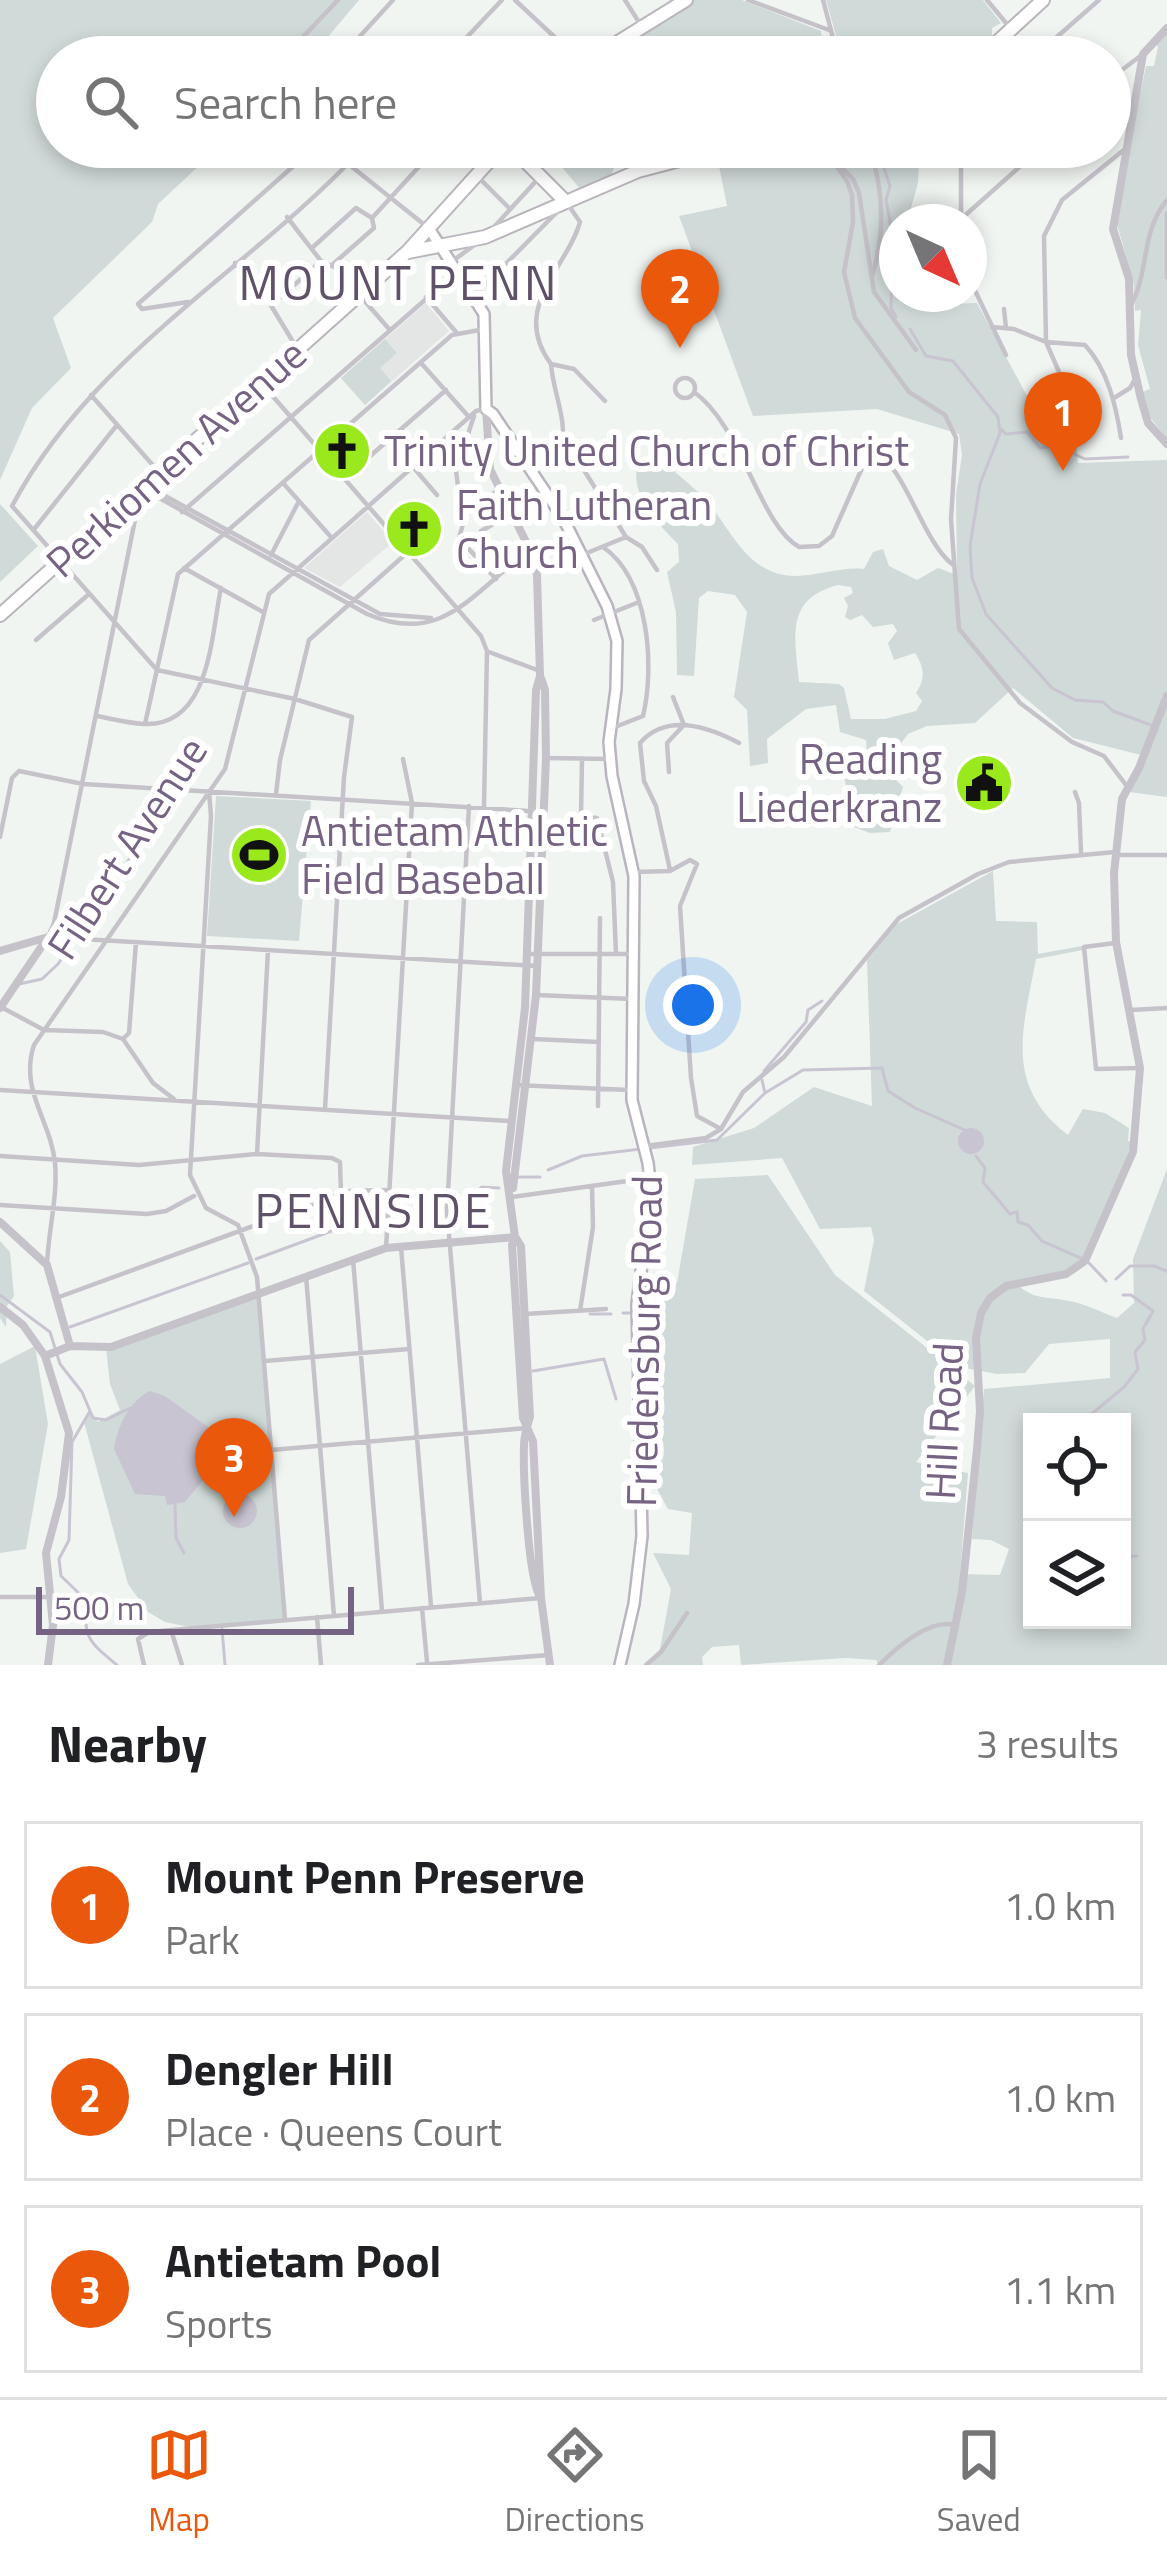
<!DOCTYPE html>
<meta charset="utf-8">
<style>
:root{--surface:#fff;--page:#f2f2f2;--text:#202124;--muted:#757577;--line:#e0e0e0;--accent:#ea580c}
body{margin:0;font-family:"Titillium Web",sans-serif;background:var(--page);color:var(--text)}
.controls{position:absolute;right:36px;bottom:36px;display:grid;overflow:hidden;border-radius:0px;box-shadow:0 6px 18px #0003}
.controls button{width:108px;height:108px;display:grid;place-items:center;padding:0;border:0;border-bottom:3px solid var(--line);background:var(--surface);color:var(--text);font:60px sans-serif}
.compass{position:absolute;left:879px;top:204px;width:108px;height:108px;border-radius:50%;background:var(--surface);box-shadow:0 6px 18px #0003;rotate:136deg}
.scale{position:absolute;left:36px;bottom:30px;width:318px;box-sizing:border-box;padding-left:12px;border:6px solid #766383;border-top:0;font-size:33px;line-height:42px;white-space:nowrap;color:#766383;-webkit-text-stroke:9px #fff;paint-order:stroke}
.you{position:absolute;left:693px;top:1005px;width:42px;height:42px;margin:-30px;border:9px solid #fff;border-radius:50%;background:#1a73e8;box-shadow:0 0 0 18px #1a73e833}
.badge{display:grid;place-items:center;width:78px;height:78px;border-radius:50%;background:var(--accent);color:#fff;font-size:39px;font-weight:700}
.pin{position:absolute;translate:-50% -99px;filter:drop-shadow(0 3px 6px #0008)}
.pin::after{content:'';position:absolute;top:63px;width:42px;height:36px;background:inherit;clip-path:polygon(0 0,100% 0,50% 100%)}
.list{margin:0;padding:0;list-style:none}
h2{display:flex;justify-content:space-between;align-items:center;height:156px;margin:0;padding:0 48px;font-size:51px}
h2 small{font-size:39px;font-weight:400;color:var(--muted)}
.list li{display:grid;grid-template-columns:78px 1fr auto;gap:36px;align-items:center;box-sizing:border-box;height:168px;margin:0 24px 24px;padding:0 24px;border:3px solid var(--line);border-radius:0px}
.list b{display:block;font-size:45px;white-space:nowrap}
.list p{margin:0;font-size:39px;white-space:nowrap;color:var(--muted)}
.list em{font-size:39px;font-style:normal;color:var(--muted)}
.icon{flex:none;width:66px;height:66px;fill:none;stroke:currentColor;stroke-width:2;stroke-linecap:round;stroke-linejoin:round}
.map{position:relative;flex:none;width:1167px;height:1665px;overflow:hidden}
.search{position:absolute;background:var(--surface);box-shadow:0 6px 18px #0003;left:36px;right:36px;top:36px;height:132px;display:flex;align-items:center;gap:30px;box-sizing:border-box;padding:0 42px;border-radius:66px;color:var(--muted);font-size:45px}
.sheet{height:732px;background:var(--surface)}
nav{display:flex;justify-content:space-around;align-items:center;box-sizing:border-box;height:168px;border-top:3px solid var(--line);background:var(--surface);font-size:33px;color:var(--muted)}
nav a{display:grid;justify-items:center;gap:6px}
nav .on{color:var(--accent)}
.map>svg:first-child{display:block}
.built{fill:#e3e6e5}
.green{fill:#d0dad8;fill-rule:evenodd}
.water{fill:#c9c4d1}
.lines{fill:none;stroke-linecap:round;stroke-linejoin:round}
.stream{stroke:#c9c4d1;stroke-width:3}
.secondary-casing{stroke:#bab4be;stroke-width:14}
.primary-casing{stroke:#bab5bd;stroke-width:16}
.minor{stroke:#c6c2c9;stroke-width:4.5}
.tertiary{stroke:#c6c2c9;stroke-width:8}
.secondary{stroke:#fff;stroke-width:9}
.primary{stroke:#fff;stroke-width:12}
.labels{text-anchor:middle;stroke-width:12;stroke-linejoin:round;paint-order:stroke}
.poi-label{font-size:42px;fill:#766383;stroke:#fff;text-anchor:start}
.street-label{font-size:42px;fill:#766383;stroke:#fff}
.quarter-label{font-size:48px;letter-spacing:3px;fill:#5f5168;stroke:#fff}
</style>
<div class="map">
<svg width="1167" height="1665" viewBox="0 0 1167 1665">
<rect width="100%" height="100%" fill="#f1f5f2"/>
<!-- built -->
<path class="built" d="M426,303L449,331L365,405L341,378Z
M367,512L393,542L340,587L304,568Z"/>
<!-- green -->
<path class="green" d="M0,0H359L311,57H57V147H200L203,162L158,204L152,222L53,318L71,368L32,408L0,480Z
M693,0H742L821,31L823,57H601Z
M826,0H983L1001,23L992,28V38L972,57H842Z
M1167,31V439L1149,416L1142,392L1150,389L1138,345L1141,310L1135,311L1134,285L1115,217L1146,66H1154L1158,47L1155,43Z
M545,147H699L651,158L626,154L617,160L611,176L581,190Z
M755,147H920L918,183L907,222H897V294H926L927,305L977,303L1040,420L1057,415L1060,432H1075L1078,463L1167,460V797L1129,792L1145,756L1073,738L1013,688L975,723L927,726L908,734L888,761L892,776L903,787L890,832L870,833L854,827L844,776L868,766L866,740L840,732L836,705L806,709L767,739L768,763L750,766L747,710L734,697L747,612L735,595L708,591L699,598L694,676L677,675L676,612L667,572L679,562L678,544C657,523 631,497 637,465L664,463C678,475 694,487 707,501C728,526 744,565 779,574C806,581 837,566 864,569L873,552L883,549L889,566L917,580L938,568L957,575L956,494L962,455L959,434L877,409L753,416L679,216L727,206L717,156ZM838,585L851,587L853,593L844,598L848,606L845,617L850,620L862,615L873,627L893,624L897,631L888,643L894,660L915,653C924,667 926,678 916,693L922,701L916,711L885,719H851L844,688L839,684L799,682C795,638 784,599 838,585Z
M385,339L397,353L380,368L391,381L365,405L341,378Z
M0,504L38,546L0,582Z
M216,796L311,801L299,941L207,936Z
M993,871L996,921L1037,922L1038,954L1082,946L1083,950L1036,959C1023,1029 1003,1085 1068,1135L1083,1109L1105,1113L1129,1128L1128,1141L1131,1142C1128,1162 1093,1251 1078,1263C1061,1277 1034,1274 1015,1282C1033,1301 1046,1296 1069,1301C1085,1304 1101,1312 1117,1318L1134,1303L1133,1259L1167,1169V1665H879L876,1660L846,1658L741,1665L739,1645L712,1647L702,1657L703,1665H645L660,1649L671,1589L653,1553L689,1555L692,1513L668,1509L646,1469L641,1307L677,1283L695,1179L768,1175L835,1275L975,1386L916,1462L968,1473L960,1574L1000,1575L1009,1549L991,1540L972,1539L984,1389L1110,1378V1339L1049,1344L1025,1373L997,1374L960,1367L864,1291L874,1240L871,1227L820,1229L782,1158L692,1165L693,1147L754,1128L814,1087L872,1106L867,961L895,925ZM1032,1422H1122V1620H1032Z
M0,1241L10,1252L14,1296L7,1306L6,1327L0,1318Z
M259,1293L285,1620L194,1628L165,1622L148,1612L128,1584L84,1422L90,1411L98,1422L120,1410L110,1384L106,1348Z
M35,1346L48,1424L26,1549L0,1553V1364Z"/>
<!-- water -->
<path class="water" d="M958 1141a13 13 0 1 1 26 0a13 13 0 1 1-26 0Z
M150,1391L165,1396L208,1427L212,1469L185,1502L167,1505L165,1496L135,1494L114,1449C117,1427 130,1400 150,1391Z
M223 1511a17 17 0 1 1 34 0a17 17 0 1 1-34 0Z"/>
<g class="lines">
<!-- stream -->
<path class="stream" d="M877,147L890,186L886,200L893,239L891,308L896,317
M906,222L912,211L925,222
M910,329L926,356L953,361L998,417L1000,433L980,484L970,546L972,578L986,614L1052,688L1075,700L1103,702L1113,711L1151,725
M1001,429L1006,434L1027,432L1040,448L1056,446L1085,459L1128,457
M19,984L42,979L58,964L112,888L156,814
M764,1071L806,1022L808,1010L822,1001
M765,1093L803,1070L882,1068L888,1091L915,1108L967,1131
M976,1156L985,1168L983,1182L1010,1214L1017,1212L1018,1222L1028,1225L1042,1241L1081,1258
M548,1170L582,1156L717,1140L765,1093L762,1080
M519,1177H540
M452,1207L461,1205L482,1187L499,1188
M392,1212L443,1208
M256,1259L383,1212
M1089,1263L1106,1281
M1116,1279L1130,1266H1154L1167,1271
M0,1295L50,1332L60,1364L82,1392L93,1418L106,1420L130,1408
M623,1313H632
M590,1314H611
M70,1327L248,1263
M533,1371L604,1359L616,1399
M90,1411L72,1442L69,1540L59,1559L61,1576L86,1600C84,1639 88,1641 117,1665
M1088,1422V1417L1124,1387L1138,1369L1135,1352L1145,1340L1143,1329L1153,1311L1131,1295H1123
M175,1504L176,1538L184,1553
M1122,1548L1125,1557L1137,1556
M1122,1566V1577
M222,1629L225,1665"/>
<defs>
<path id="secondary" d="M430,230L484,314L486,409L493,414L563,518L607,606L617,641L616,689L609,742L612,776L634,876L632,1100L648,1163L651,1191L637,1304L642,1536L634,1604L620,1665"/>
<path id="primary" d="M594,57L686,0
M981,57L1043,0
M511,147L566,202
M408,252L485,237L638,171L729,147
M0,615L407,252L502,147"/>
</defs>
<!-- secondary casing -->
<use href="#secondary" class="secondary-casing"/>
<!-- primary casing -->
<use href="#primary" class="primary-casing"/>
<!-- minor -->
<path class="minor" d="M515,0L576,57
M625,0L642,27
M748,0L829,30
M823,0L838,57
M987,0L1011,29
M284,57L338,0
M341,57L393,0
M448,57L502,0
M1034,57L1099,0
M1110,79L1143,54
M327,147L426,226
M823,147L847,181L852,195L853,222L844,272L855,318L909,392L945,415L956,438L951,519L959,629L1020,703L1072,742L1104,756L1126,785
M869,147C884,189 885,233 872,276
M961,147V222
M840,166L853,179L859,193L874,292L916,350
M480,179L510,209
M567,203L580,222C568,267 509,308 551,364L574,369L605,401
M1167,213V277
M287,217L321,261L336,268L389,329
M961,219L1042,147
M493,228L538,179
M313,247L356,208L372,218L437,147
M451,262L476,244
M235,263L264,294L295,345
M332,265L374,228L372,218
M969,278L1006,355
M475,295L560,209
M426,297L456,332
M138,304L315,147
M138,304L142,309L188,302
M272,305L321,261
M1131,305C1150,270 1140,233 1167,200
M1004,309L1006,328
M992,327L1014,329L1046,342L1085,345C1108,370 1116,406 1121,438
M421,363L469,417
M551,364C553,392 567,418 562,447
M675 388a10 10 0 1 1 20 0a10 10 0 1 1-20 0Z
M263,385L481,636L487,651L484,807
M694,392C742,426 759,524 799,547L819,546L832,536L874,441
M91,395L158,471
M1114,398L1130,388L1135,379
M474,416L456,471L463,524L459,538L496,579
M1079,434L1076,411L1046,342L1044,236L1062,200L1125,149
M562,447L570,448L626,537
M871,451C904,460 921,540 952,564
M413,467L437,495
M532,468L562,447
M346,477L446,390
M283,483L331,537
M147,486L380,614L431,618
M145,490L367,614C448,649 476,584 537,546L575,548
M140,495L54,923L48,937L537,966
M478,501L500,490
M182,512L457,272
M35,528L117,425
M481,531L513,513
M603,547C649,579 655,666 643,716
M271,555L299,501
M582,555L626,537L642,547L657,570
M184,568L263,612
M594,620L639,602
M36,640L89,594
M489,652L540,671
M673,697L684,725
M97,716C112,719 128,723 144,724C211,727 211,634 221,588
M145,724L178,574L452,335L485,329
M615,727L643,716
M546,758L610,759
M582,759L581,817L597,818L613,882L616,954
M669,772L667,743L684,725
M209,791L211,816L190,1175L206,1208L238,1225L257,1277L285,1620
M1075,792L1079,803L1081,853
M276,794L280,760L309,640L408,552
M469,806L447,1211L480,1603
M0,837L12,778L19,771L83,784L529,811
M1119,855H1167
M670,870L656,806L644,781L640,743C666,713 707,726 739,743
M633,872L670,871L690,860L697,864L680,906L691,1078L697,1116L721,1129
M1115,943L1084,947L1096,1069L1140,1068
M527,954H627
M536,995L632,999
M1,1007L44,1030L103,1032L123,1039L153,1083L174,1099
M1131,1010L1167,1008
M123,1039L129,1033L136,942
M533,1039L599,1042
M515,1085L629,1090
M0,1090L509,1121
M598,1106L600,918
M325,1109L344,777L352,717L295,699L157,670L12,506C93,353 249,271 364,147
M645,1146L706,1138L721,1129L743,1092L784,1057L899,918L978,874L1009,862L1115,852
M257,1154L268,950
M0,1156L139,1165L257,1154L332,1158L340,1162L341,1194
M512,1197L649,1178
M0,1205L147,1214L166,1211L194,1196
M401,1247L431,1606
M386,1248L412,803L403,759
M353,1259L382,1611
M47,1265C48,1231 58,1198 55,1163C51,1121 19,1090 34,1045L225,769L269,594L476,411L484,409
M306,1276L334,1616
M59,1297L349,1191L388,1190
M580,1311L593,1227L592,1186
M525,1314L606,1309
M265,1361L409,1349
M271,1450L527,1428
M0,1597H52
M422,1608L427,1662
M317,1617L321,1665
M171,1630L182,1665
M144,1665L138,1639L149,1632L541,1598
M418,1665L549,1655
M646,1665L661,1652L687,1613
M879,1665C897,1647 929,1618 956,1625"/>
<!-- tertiary -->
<path class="tertiary" d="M1167,28L1143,54L1113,229L1129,279L1131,355L1141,399L1148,423L1167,444
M486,409L490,469L530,550L537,575L540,676L536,690L525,1008L506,1171L515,1237L512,1245L523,1418L533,1441L541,1598L550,1665
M0,951L48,937
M0,1008L48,937
M513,1188L536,995L546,758L545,690L541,678
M0,1222L47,1265L70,1346
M516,1238L521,1246L530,1417C527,1426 524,1435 524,1445C523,1470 528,1584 541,1598
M0,1307L23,1325L45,1356L69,1433L61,1497L46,1553L53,1625L48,1665
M45,1356L70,1346L111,1347L386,1248L515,1237
M947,1665L962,1592L977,1449L980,1411L976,1338L981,1313L990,1298L1006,1286L1066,1274L1085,1261L1133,1152L1140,1068L1116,942L1114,873L1122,799L1139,768L1167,696"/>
<!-- secondary -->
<use href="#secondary" class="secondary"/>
<!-- primary -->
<use href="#primary" class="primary"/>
</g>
<!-- icons -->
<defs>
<symbol id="church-disc" viewBox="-11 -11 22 22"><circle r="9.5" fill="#9ae91d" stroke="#fff"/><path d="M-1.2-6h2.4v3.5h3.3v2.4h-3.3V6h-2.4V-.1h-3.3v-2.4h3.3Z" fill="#111"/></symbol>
<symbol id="civic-disc" viewBox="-11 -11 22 22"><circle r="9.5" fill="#9ae91d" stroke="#fff"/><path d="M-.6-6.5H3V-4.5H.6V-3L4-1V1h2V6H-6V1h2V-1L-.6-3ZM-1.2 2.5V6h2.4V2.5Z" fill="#111"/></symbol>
<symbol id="stadium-disc" viewBox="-11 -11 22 22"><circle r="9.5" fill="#9ae91d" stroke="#fff"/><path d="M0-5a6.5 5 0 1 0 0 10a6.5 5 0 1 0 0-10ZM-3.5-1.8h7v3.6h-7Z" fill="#111"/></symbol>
</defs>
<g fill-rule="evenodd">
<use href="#church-disc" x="309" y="418" width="66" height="66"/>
<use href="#church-disc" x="381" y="496" width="66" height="66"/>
<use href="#civic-disc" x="951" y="750" width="66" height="66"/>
<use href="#stadium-disc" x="226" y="822" width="66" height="66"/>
</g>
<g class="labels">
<!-- poi labels -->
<g class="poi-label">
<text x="384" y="466">Trinity United Church of Christ</text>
<text x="456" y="520">Faith Lutheran<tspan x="456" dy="48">Church</tspan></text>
<text x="942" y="774" text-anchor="end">Reading<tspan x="942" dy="48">Liederkranz</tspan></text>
<text x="301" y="846">Antietam Athletic<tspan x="301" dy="48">Field Baseball</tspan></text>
</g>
<!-- street labels -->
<g class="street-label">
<text transform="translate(176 458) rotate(-42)" y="15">Perkiomen Avenue</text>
<text transform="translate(127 848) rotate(-57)" y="15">Filbert Avenue</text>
<text transform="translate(644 1341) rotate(-89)" y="15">Friedensburg Road</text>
<text transform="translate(944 1421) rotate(-87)" y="15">Hill Road</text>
</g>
<!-- quarter labels -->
<g class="quarter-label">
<text x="399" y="300">MOUNT PENN</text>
<text x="374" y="1228">PENNSIDE</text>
</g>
</g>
</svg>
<div class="controls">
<button><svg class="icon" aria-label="locate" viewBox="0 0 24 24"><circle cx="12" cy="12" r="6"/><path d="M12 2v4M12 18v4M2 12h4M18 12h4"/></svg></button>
<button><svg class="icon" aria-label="layers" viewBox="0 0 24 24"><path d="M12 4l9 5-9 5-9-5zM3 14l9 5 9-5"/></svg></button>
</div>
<svg class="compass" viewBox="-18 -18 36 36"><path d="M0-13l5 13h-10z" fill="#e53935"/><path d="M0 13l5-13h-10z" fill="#757577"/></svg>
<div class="scale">500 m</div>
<div class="you"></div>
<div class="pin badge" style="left:1063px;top:471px">1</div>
<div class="pin badge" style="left:680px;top:348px">2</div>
<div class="pin badge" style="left:234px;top:1517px">3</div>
<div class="search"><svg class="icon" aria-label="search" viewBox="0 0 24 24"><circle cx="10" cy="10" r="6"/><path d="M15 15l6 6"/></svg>Search here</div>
</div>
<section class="sheet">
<h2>Nearby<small>3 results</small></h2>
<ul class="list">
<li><span class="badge">1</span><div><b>Mount Penn Preserve</b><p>Park</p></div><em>1.0 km</em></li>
<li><span class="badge">2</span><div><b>Dengler Hill</b><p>Place · Queens Court</p></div><em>1.0 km</em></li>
<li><span class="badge">3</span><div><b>Antietam Pool</b><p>Sports</p></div><em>1.1 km</em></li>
</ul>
</section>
<nav>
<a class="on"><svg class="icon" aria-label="map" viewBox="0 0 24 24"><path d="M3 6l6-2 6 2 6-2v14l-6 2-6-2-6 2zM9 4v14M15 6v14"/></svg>Map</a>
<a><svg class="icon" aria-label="directions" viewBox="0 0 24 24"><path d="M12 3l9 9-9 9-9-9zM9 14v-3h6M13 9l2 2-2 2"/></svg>Directions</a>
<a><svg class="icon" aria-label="saved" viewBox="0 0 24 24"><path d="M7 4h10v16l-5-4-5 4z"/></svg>Saved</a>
</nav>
